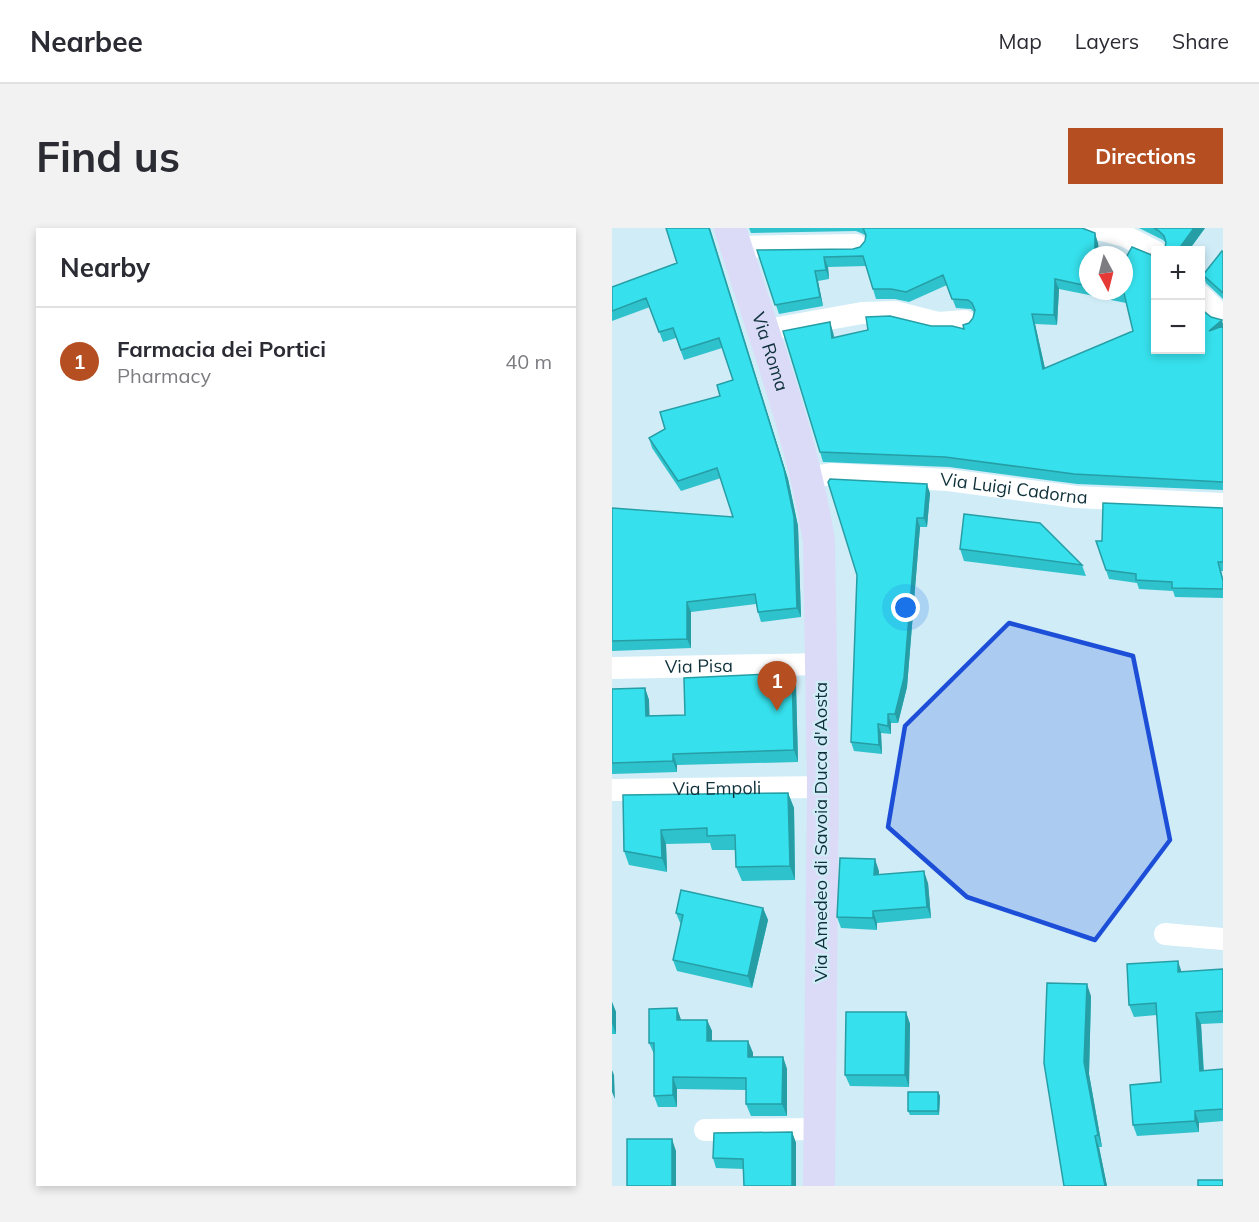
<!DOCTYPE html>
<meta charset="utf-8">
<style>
:root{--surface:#fff;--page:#f2f2f3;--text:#2b2b33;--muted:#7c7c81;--line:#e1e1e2;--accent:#b54f22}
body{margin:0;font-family:Mulish,sans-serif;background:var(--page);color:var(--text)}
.controls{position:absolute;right:18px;top:18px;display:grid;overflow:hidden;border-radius:0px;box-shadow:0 3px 9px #0003}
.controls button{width:54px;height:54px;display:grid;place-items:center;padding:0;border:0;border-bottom:2px solid var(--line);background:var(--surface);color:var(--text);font:30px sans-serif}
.compass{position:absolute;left:467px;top:18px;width:54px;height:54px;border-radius:50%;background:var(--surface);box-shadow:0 3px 9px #0003;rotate:173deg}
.you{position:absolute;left:294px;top:380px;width:21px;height:21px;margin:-15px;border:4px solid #fff;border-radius:50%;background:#1a73e8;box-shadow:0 0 0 9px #1a73e833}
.badge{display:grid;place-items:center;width:39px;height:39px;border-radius:50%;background:var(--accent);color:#fff;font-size:20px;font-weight:700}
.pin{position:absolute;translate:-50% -50px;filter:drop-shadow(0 2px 3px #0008)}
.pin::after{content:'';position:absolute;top:32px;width:21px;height:18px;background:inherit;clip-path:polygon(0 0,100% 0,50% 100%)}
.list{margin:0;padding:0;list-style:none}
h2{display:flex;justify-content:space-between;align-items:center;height:78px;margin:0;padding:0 24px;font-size:26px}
h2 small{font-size:20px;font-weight:400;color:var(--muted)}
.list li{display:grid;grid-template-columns:39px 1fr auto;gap:18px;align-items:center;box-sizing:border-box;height:108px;padding:0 24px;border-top:2px solid var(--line)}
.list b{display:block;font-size:22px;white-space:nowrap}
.list p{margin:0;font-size:20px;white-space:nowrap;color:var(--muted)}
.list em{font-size:20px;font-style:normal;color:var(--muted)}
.map{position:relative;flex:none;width:611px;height:958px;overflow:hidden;border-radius:0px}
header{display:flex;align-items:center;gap:36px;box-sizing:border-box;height:84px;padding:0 30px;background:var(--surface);border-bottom:2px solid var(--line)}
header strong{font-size:28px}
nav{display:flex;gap:33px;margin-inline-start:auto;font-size:21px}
.intro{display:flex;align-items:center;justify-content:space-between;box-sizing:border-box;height:144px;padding:0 36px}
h1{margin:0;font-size:42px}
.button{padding:15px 27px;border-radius:0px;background:var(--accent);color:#fff;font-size:21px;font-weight:700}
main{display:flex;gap:36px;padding:0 36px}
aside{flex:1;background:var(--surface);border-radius:0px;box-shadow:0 3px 9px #0003}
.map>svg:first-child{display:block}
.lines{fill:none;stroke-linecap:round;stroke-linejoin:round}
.street{stroke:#fff;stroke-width:22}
.secondary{stroke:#dbdbf7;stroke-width:32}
.wall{fill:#2ec2cc}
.shaded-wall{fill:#269ea6}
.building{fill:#36e1ed;stroke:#269ea6;stroke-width:1.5}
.marked{fill:#1d4ed8;fill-opacity:0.2;stroke:#1d4ed8;stroke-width:4.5;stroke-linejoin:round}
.labels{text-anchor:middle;stroke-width:5;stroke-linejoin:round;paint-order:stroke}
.street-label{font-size:18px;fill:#0f313b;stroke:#cfecf7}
</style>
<header>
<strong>Nearbee</strong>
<nav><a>Map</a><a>Layers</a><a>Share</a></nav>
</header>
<div class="intro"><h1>Find us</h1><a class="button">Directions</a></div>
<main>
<aside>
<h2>Nearby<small></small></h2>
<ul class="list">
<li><span class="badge">1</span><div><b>Farmacia dei Portici</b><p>Pharmacy</p></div><em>40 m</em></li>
</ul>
</aside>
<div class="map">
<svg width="611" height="958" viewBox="0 0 611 958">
<rect width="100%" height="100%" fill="#cfecf7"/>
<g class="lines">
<!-- street -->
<g class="street">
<path d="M483,0L513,8L544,24"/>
<path d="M124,19L244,17"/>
<path d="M588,67L611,89"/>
<path d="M150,103L250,85L283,84L326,95L353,93"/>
<path id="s1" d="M195,250L219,246L336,252L464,269L611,276"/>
<path id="s2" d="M0,440L209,436"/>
<path id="s3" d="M0,562L211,559"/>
<path d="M553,706L611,711"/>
<path d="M93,902L208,901"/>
</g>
<!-- secondary -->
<path class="secondary" id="s4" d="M118,0C150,103 190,207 207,313L211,559L207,958"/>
</g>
<!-- wall -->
<path class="wall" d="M54,0H98L176,251L186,298L189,389L149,394L146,384L144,376L79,384V420L0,423V280L121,289L109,250L69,263L40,220L37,210L108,168L121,152L110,120L72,132L64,110L51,114L38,79L0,93V59L65,35Z
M137,0H470L486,15L487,27H476V63H487V69L447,61L445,97L423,96L433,140L521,103L514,75L499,72L496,63H512L543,122L599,89L611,96V262L465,256L337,239L211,234L208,224L221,104L222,110L319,98L352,101L361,90L362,84L359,81L344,80L335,57L297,74L283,71H264L254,38L216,39L217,51L206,53L211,78L167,86L145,22L241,21L248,19L253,13L254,8L251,6L244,3L139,5Z
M527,0H593L577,22H551L553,20L554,15L551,12Z
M611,24V71L594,55L591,47Z
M318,265L315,299H308L295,459L286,495H279V506L269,505L270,526L242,523L239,514L245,347Z
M611,280V343H609L611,351V370L563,369L561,363L527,361L525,355L497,351L484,313H490Z
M348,321L470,337L474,348L352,333Z
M180,445L184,457L186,534L65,537V544L0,546V461L33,460L37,472V488L73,487Z
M176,565L182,580L183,652L130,653L124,639V622H100L98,615L54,616L55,644L17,637L12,623L11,567Z
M267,643V647L316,655L319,690L265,695V702L229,700L225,689Z
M151,680L156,692L140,760L65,743L61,732L69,697L64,685Z
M611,741V795L589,796L592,843L611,841V893L587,895V904L525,908L521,897L549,854L545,787L522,789L517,777L570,744Z
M479,768L477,846L490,919H487L495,958H452Z
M0,774L4,784V806H0Z
M65,780L69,792H95L100,803V813H136L141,825V829H171L175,841V888H139L134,876V862L65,861V879H46L42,868V826L37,815Z
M294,784L298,796L297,859L238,858L233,847Z
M326,864L328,868L327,887H298L296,883Z
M180,904L184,915L132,941L104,940L101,930Z"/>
<!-- shaded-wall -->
<path class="shaded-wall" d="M97,0L176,251L186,298L189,389L185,380Z
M582,0H593L577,22H566Z
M483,5L486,15L487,27H483Z
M212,29L216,39L217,51L214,42Z
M203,43L206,53L211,78L208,69Z
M443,51L447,61L445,97L442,87Z
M420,86L423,96L435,150L431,141Z
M610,92L611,96V104L597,103Z
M218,94L221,104L224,120L220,110Z
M315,256L318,265L315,299L312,290Z
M305,290L308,299L295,459L286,495L283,486Z
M75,374L79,384V420L75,411Z
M180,445L184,457L186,534L182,522Z
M33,460L37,472L38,499L34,488Z
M276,486L279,495V506L276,498Z
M266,496L269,505L270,526L267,517Z
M61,526L65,537V544L61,533Z
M176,565L182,580L183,652L178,638Z
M49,602L54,616L55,644L50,630Z
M263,631L267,643V659L262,647Z
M312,643L316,655L319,690L315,679Z
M151,680L156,692L140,760L136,748Z
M261,683L265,695V702L261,690Z
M566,733L570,745L566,744Z
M475,756L479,768L477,846L490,919L486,907L472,834Z
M0,774L4,784V806L0,795Z
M65,780L69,792H65Z
M294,784L298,796L297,859L293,847Z
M584,785L589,796L592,855L588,843Z
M95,792L100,803V824L95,813Z
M136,813L141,825V841L136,829Z
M171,829L175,841V888L170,876Z
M0,842L2,847L3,871L0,864Z
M61,849L65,861V879L61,867Z
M326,864L328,868L327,887L326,883Z
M583,883L587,895V904L583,893Z
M180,904L184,915V958H180Z
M483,908L487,919L495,958H493Z
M60,911L64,923V958H60Z"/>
<!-- building -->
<path class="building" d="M54,0H97L172,241L182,289L185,380L146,384L143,366L75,374V411L0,413V280L121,289L105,240L66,253L37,210L53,201L48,184L108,168L105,157L121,152L107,110L69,122L61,100L47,104L34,70L0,83V59L65,35Z
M251,0H470L483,5V27H476V58L443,51L442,87L420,86L431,141L521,103L512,65L501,63H512V33L520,19L542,28L543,27V122H588V80L599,89L610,92L597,103L611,98V254L462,246L333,229L208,224L171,103L218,94L220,110L256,102L254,89L278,88L319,98H340L352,101L351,97L357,95L361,90L363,82L360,75L356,72L340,71L331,47L294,64L279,61H261L251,28L212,29L214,42L203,43L208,69L163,77L145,22L241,21L248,19L253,13L254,7Z
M542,0H582L566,22H551L553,20L554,14L552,8L547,3Z
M610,23L611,24V65L591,47Z
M218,251L315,256L312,290H305L292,450L283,486H276V498L266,496L267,517L239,514L245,347L216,254Z
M491,275L611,280V334H606L611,353V361L560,360V354L524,352V346L494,342L484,313H490Z
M352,286L428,295L470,337L348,321Z
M180,445L182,522L61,526V533L0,535V461L33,460L34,488L73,487L72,450Z
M176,565L178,638L124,639L123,607L95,608V600L49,602L50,630L12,623L11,567Z
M228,630L263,631L262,647L312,643L315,679L261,683V690L225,689Z
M69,662L151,680L136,748L61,732L71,687L64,685Z
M566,733V744L611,741V783L584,785L588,843L611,841V881L583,883V893L521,897L518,857L549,854L544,775L517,777L515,736Z
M435,755L475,756L472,834L486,907L483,908L493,958H452L432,835Z
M65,780V792H95V813H136V829H171L170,876H134V850L61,849V867L42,868V815H37V781Z
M234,784H294L293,847H233Z
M296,864H326V883H296Z
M180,904V958H132L131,931L101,930L102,905Z
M15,911H60V958H15Z
M586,952H611V958H586Z"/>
<!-- marked area -->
<path class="marked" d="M397,395L521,428L558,612L483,712L355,669L276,599L293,498Z"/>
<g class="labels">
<!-- street labels -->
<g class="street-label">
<text dy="6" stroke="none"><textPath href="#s4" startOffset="130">Via Roma</textPath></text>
<text dy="6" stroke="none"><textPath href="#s1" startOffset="208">Via Luigi Cadorna</textPath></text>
<text dy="6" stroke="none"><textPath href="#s2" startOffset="87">Via Pisa</textPath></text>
<text dy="6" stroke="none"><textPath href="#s3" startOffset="105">Via Empoli</textPath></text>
<text transform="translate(209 604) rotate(-90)" y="6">Via Amedeo di Savoia Duca d'Aosta</text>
</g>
</g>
</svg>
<div class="controls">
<button>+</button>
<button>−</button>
</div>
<svg class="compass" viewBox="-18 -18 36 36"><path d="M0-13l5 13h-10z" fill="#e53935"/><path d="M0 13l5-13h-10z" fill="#7c7c81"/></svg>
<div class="you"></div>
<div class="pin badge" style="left:165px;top:483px">1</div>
</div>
</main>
